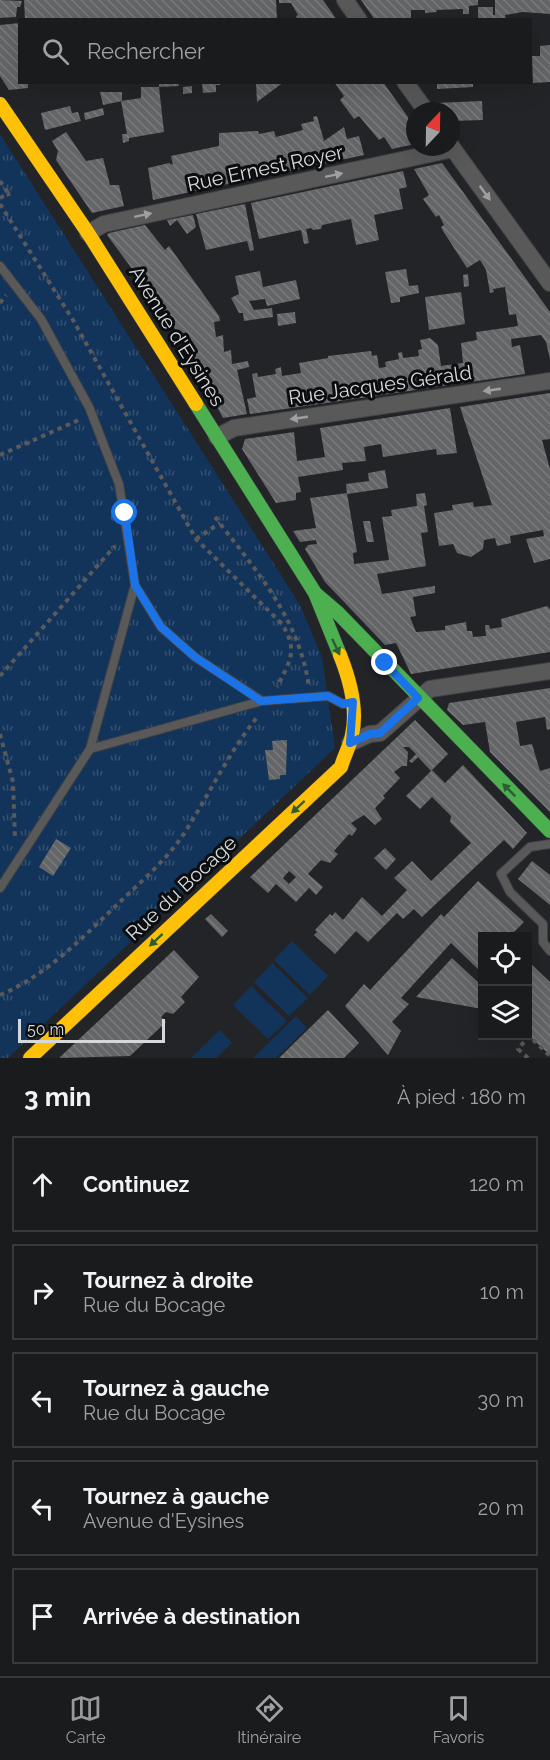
<!DOCTYPE html>
<html lang="fr">
<meta charset="utf-8">
<style>
:root{--surface:#1a1b1d;--page:#232426;--text:#f1f3f6;--muted:#9fa1a4;--line:#38393b;--accent:#979a9d}
body{margin:0;font-family:Raleway,sans-serif;background:var(--page);color:var(--text)}
.controls{position:absolute;right:18px;bottom:18px;display:grid;overflow:hidden;border-radius:0px;box-shadow:0 6px 24px #0002}
.controls button{width:54px;height:54px;display:grid;place-items:center;padding:0;border:0;border-bottom:2px solid var(--line);background:var(--surface);color:var(--text);font:30px sans-serif}
.compass{position:absolute;left:406px;top:102px;width:54px;height:54px;border-radius:50%;background:var(--surface);box-shadow:0 6px 24px #0002;rotate:22deg}
.scale{position:absolute;left:18px;bottom:15px;width:147px;box-sizing:border-box;padding-left:6px;border:3px solid #d6d9dc;border-top:0;font-size:16px;line-height:21px;white-space:nowrap;color:#d6d9dc;-webkit-text-stroke:4px #0b0d0f;paint-order:stroke}
.stop{position:absolute;width:18px;height:18px;margin:-14px;border:4px solid #1a73e8;border-radius:50%;background:#fff}
.stop.end{background:#1a73e8;border-color:#fff;box-shadow:0 2px 6px #0008}
.list{margin:0;padding:0;list-style:none}
h2{display:flex;justify-content:space-between;align-items:center;height:78px;margin:0;padding:0 24px;font-size:26px}
h2 small{font-size:20px;font-weight:400;color:var(--muted)}
.list li{display:grid;grid-template-columns:39px 1fr auto;gap:18px;align-items:center;box-sizing:border-box;height:96px;margin:0 12px 12px;padding:0 12px;border:2px solid var(--line);border-radius:0px}
.list b{display:block;font-size:22px;white-space:nowrap}
.list p{margin:0;font-size:20px;white-space:nowrap;color:var(--muted)}
.list em{font-size:20px;font-style:normal;color:var(--muted)}
.icon{flex:none;width:33px;height:33px;fill:none;stroke:currentColor;stroke-width:2;stroke-linecap:round;stroke-linejoin:round}
.map{position:relative;flex:none;width:550px;height:1058px;overflow:hidden}
.search{position:absolute;background:var(--surface);box-shadow:0 6px 24px #0002;left:18px;right:18px;top:18px;height:66px;display:flex;align-items:center;gap:15px;box-sizing:border-box;padding:0 21px;border-radius:0px;color:var(--muted);font-size:22px}
.sheet{height:618px;background:var(--surface)}
nav{display:flex;justify-content:space-around;align-items:center;box-sizing:border-box;height:84px;border-top:2px solid var(--line);background:var(--surface);font-size:16px;color:var(--muted)}
nav a{display:grid;justify-items:center;gap:3px}
nav .on{color:var(--accent)}
.map>svg:first-child{display:block}
.grass{fill:url(#grass-tufts)}
.pitch{fill:#12345a}
.building{fill:url(#building-back-hatch);fill-rule:evenodd}
.lines{fill:none;stroke-linecap:round;stroke-linejoin:round}
.lane-casing{stroke:#404143;stroke-width:10}
.street-casing{stroke:#404143;stroke-width:18}
.fast-casing{stroke:#404143;stroke-width:15}
.slow-casing{stroke:#404143;stroke-width:15}
.path{stroke:#5a5a5c;stroke-width:4;stroke-dasharray:4.5 4.5;stroke-linecap:butt}
.lane{stroke:#59595a;stroke-width:8}
.street{stroke:#59595a;stroke-width:16}
.fast{stroke:#4caf50;stroke-width:14}
.slow{stroke:#ffc107;stroke-width:14}
.oneway{fill:#9e9fa2}
.oneway2{fill:#2c5e30}
.route{stroke:#1a73e8;stroke-width:8}
.labels{text-anchor:middle;stroke-width:6;stroke-linejoin:round;paint-order:stroke}
.street-label{font-size:20px;fill:#d6d9dc;stroke:#0b0d0f}
</style>
<div class="map">
<svg width="550" height="1058" viewBox="0 0 550 1058">
<defs>
<pattern id="grass-tufts" width="24" height="20" patternUnits="userSpaceOnUse" patternTransform="scale(1.5)"><rect width="24" height="20" fill="#12345a"/><path d="M3 7l-1-3M5 7V3M7 7l1-3M15 17l-1-3M17 17v-4M19 17l1-3" fill="none" stroke="#345171"/></pattern>
<pattern id="building-back-hatch" width="6" height="6" patternUnits="userSpaceOnUse" patternTransform="scale(1.5)"><rect width="6" height="6" fill="#636567"/><path d="M-1 5l2 2M0 0l6 6M5-1l2 2" fill="none" stroke="#797a7c"/></pattern>
</defs>
<rect width="100%" height="100%" fill="#222427"/>
<!-- grass -->
<path class="grass" d="M0,134L300,605L322,657L335,748L8,1058H0Z"/>
<!-- pitch -->
<path class="pitch" d="M292,941L328,976L310,995L274,960Z
M272,963L308,998L289,1016L254,982Z
M251,986L287,1021L268,1039L233,1005Z
M296,1016L307,1028L276,1058H253Z
M220,1030L232,1043L216,1058H191Z"/>
<!-- building -->
<path class="building" d="M0,0L22,1L20,7H17L16,17L0,18Z
M24,0H276L277,20H25Z
M279,0H323L337,20H298L296,16L298,15L291,3H279Z
M361,0H478V5L469,6V14H463V9L436,10L437,12L425,13V10H411V20H375Z
M495,0H550V14L523,12L505,15L506,20H478V7H493V15H495Z
M20,23V82H28V88L9,90L0,76V25Z
M550,45V82L533,83L532,56H540V46Z
M159,82H178L179,86L159,87Z
M202,82H220V85H216V92L203,93Z
M256,82H284L257,102Z
M334,82H383L415,127V144L392,149L384,137L379,140L359,116L354,119L340,100L344,96Z
M437,82H473V87L437,89Z
M192,86V93L183,94V87Z
M141,87H159L164,132L129,138V141L123,143L122,134H127L121,101L141,98Z
M100,92H122V101L103,105Z
M482,101L483,120L451,121V111H442L435,103Z
M70,106L72,113L78,112L81,121L45,130L41,113Z
M103,108L104,115L85,120L84,113Z
M317,116L324,141L344,127L347,139L359,136L364,155L153,200L148,168L169,163L173,165L171,156L219,146V133L258,131L259,134L274,131L276,137L303,130L301,124L314,121L313,117Z
M66,132L86,161L103,158L110,185H119L124,206L92,213L56,160L58,151L52,141Z
M442,163L550,312V359L546,342L541,335L511,339L512,347L520,345L525,374L250,414L247,399L256,397L252,374L257,373L258,377L276,374L275,369L281,367L282,376L301,373L299,363L328,358V356L371,351L372,356L377,355L379,368L386,367L385,362L399,359L398,353L402,352L403,358L419,356L418,350L422,349L420,340L430,338L438,345L441,366L463,363L461,343L477,340L476,332L518,326L516,314L509,315L505,287L493,289L494,292L490,293L486,270L480,260L467,268L443,231L441,227L444,225L439,215L436,217L423,199L429,195L414,169Z
M403,171L407,187L399,189L403,209L374,215L379,240L356,245L351,219L322,225L321,229L313,230L311,228L306,229L309,243L304,244L301,230L259,239L251,203Z
M245,204L254,250L250,251L247,241L206,250L196,214Z
M193,215L196,227L187,234L177,220L170,226L167,220Z
M145,225L165,250L169,246L219,316L220,321L214,322L216,337L223,335L224,352L231,350L232,364L248,361L249,367L237,370L247,414L223,418L172,323L107,235L109,233Z
M406,269L409,286L418,285L419,293L400,297V302L391,303L385,272Z
M260,271L263,287L296,280L300,299L267,306L265,299L249,301L254,310L272,308L273,317L244,321L243,313H239L231,298L239,294L235,276Z
M468,274L469,286L464,287L463,275Z
M461,292L465,324L429,330L425,297Z
M295,312L296,323L278,326L277,314Z
M550,393V439L542,440L550,469V559L534,563L526,539L544,536L543,530L510,536L511,543L497,546L495,538L484,540L483,549L471,557L457,553L453,544L439,546L434,513L453,510L452,505L473,502L474,507L492,505L460,407Z
M450,408L457,453L437,455L436,449L383,457L381,444L364,447L366,461L342,463L343,470L298,477L301,492L296,493V500L276,503L242,449L245,439L294,432L297,461L325,457L320,428Z
M385,470L388,488L347,494L346,484L369,481L368,473Z
M347,493L357,552L353,553L354,564L389,560L382,517L392,516L391,510L417,506L416,494L425,493L427,505L424,506L428,532L421,533L426,566L377,574L382,594L435,586V593L413,597L416,616L410,617L416,632L445,630V626L466,622L467,631H472L473,637L486,636L485,625H489L490,629L502,627L501,619L547,606L550,609V652L411,674L396,643L385,645L325,582L305,549L308,545L317,544L316,540L300,542L293,531L316,528L310,498Z
M363,521H370L374,542H367Z
M550,688V729L547,730L545,717L516,722L520,746L532,744L540,771L550,768V812L490,752L485,722L463,725L447,710L449,703Z
M415,720L448,754L431,771L418,757L412,763L409,761L416,754L409,747H403L408,752L407,766H402L394,772L400,778L383,796L385,798L375,808L382,819L375,825L364,815L351,823L357,829L352,836L349,834L334,851L338,854L330,863L321,860L308,874L323,887L316,895L309,888L296,902L276,884L268,893L250,877ZM289,871L296,877L289,884L283,878Z
M287,740L286,775H280V779L269,780L265,750H273L272,741Z
M463,765L527,833L513,849L504,840L422,917L414,909L403,919L397,913L368,942L356,931L335,954L314,935L317,932L315,930L330,914L332,916L335,912L343,920L362,897L382,916L407,890L394,878L412,861L431,881L471,843L450,822L451,816L432,797L420,809L406,796L432,770L445,783Z
M56,839L71,848L53,876L39,867Z
M385,848L396,859L386,870L374,858Z
M532,861L550,875V905L518,879Z
M478,881L524,922L510,936H482V973L451,943L401,998L409,1004L392,1022L401,1031L388,1055L345,1006L364,984L370,990L441,914L444,917Z
M211,914L228,931L222,937L205,919Z
M174,950L199,977L181,997L185,1002L173,1014L166,1012L161,1017L166,1022L130,1056L59,1058Z
M452,958L482,986V1009L416,997Z
M528,961L550,982V1055L528,1035Z
M328,1010L359,1043L344,1058H279Z"/>
<g class="lines">
<defs>
<path id="lane" d="M0,266L41,319L89,407L119,484L135,585L90,749L0,888
M135,585L161,627L195,657L262,701L328,696L343,704L349,703
M90,749L262,701
M550,844L530,847L501,874L510,892L543,924V942L550,951"/>
<path id="street" d="M345,0L359,20
M405,82L426,111
M451,146L550,283
M88,233L104,224L453,149
M217,437L234,428L550,381
M350,743L370,734L380,733L430,689L550,671"/>
<path id="fast" d="M196,404L315,593L340,655
M316,594L337,612L550,831"/>
<path id="slow" d="M0,104L88,233L196,404
M30,1058L341,767C344,756 350,746 352,735C358,709 350,680 340,655"/>
</defs>
<!-- lane casing -->
<use href="#lane" class="lane-casing"/>
<!-- street casing -->
<use href="#street" class="street-casing"/>
<!-- fast casing -->
<use href="#fast" class="fast-casing"/>
<!-- slow casing -->
<use href="#slow" class="slow-casing"/>
<!-- path -->
<path class="path" d="M0,181L8,193
M0,198L8,193L9,196
M0,204L73,320L196,539L281,623C299,649 290,661 277,687
M0,303L6,295
M0,455L81,419
M215,517C256,571 299,617 309,687
M196,539L220,523
M0,676L115,546
M0,734L13,782L15,839
M0,995C48,975 86,934 123,899C144,879 169,857 185,832C210,793 229,752 258,716
M528,1058L518,1049L529,1036L548,1054L545,1058"/>
<!-- lane -->
<use href="#lane" class="lane"/>
<!-- street -->
<use href="#street" class="street"/>
<!-- fast -->
<use href="#fast" class="fast"/>
<!-- slow -->
<use href="#slow" class="slow"/>
</g>
<!-- one-way arrows -->
<defs><path id="oneway-solid" d="M-6-.8H1V-3.2L6.5 0L1 3.2V.8H-6Z" transform="scale(1.5)"/></defs>
<g class="oneway">
<use href="#oneway-solid" transform="translate(334 175) rotate(-12)"/>
<use href="#oneway-solid" transform="translate(485 193) rotate(54)"/>
<use href="#oneway-solid" transform="translate(143 215) rotate(-12)"/>
<use href="#oneway-solid" transform="translate(492 390) rotate(172)"/>
<use href="#oneway-solid" transform="translate(299 418) rotate(172)"/>
</g>
<g class="oneway2">
<use href="#oneway-solid" transform="translate(336 647) rotate(65)"/>
<use href="#oneway-solid" transform="translate(509 790) rotate(-135)"/>
<use href="#oneway-solid" transform="translate(298 807) rotate(137)"/>
<use href="#oneway-solid" transform="translate(156 940) rotate(137)"/>
</g>
<g class="lines">
<!-- route -->
<path class="route" d="M125,513L135,585L161,627L195,657L261,701L328,696L343,704L353,702L350,743L370,734L380,733L418,698L385,663"/>
</g>
<g class="labels">
<!-- street labels -->
<g class="street-label">
<text transform="translate(265 168) rotate(-12)" y="7">Rue Ernest Royer</text>
<text transform="translate(177 336) rotate(58)" y="7">Avenue d'Eysines</text>
<text transform="translate(380 385) rotate(-8)" y="7">Rue Jacques Gérald</text>
<text transform="translate(181 888) rotate(-43)" y="7">Rue du Bocage</text>
</g>
</g>
</svg>
<div class="controls">
<button><svg class="icon" aria-label="locate" viewBox="0 0 24 24"><circle cx="12" cy="12" r="6"/><path d="M12 2v4M12 18v4M2 12h4M18 12h4"/></svg></button>
<button><svg class="icon" aria-label="layers" viewBox="0 0 24 24"><path d="M12 4l9 5-9 5-9-5zM3 14l9 5 9-5"/></svg></button>
</div>
<svg class="compass" viewBox="-18 -18 36 36"><path d="M0-13l5 13h-10z" fill="#e53935"/><path d="M0 13l5-13h-10z" fill="#9fa1a4"/></svg>
<div class="scale">50 m</div>
<div class="stop" style="left:125px;top:513px"></div>
<div class="stop end" style="left:385px;top:663px"></div>
<div class="search"><svg class="icon" aria-label="search" viewBox="0 0 24 24"><circle cx="10" cy="10" r="6"/><path d="M15 15l6 6"/></svg>Rechercher</div>
</div>
<section class="sheet">
<h2>3 min<small>À pied · 180 m</small></h2>
<ul class="list">
<li><svg class="icon" aria-label="ahead" viewBox="0 0 24 24"><path d="M12 20V5M6 11l6-6 6 6"/></svg><div><b>Continuez</b></div><em>120 m</em></li>
<li><svg class="icon" aria-label="right" viewBox="0 0 24 24"><path d="M7 20v-9h11M14 6l5 5-5 5"/></svg><div><b>Tournez à droite</b><p>Rue du Bocage</p></div><em>10 m</em></li>
<li><svg class="icon" aria-label="left" viewBox="0 0 24 24"><path d="M17 20v-9H6M10 6l-5 5 5 5"/></svg><div><b>Tournez à gauche</b><p>Rue du Bocage</p></div><em>30 m</em></li>
<li><svg class="icon" aria-label="left" viewBox="0 0 24 24"><path d="M17 20v-9H6M10 6l-5 5 5 5"/></svg><div><b>Tournez à gauche</b><p>Avenue d'Eysines</p></div><em>20 m</em></li>
<li><svg class="icon" aria-label="arrive" viewBox="0 0 24 24"><path d="M6 21V4h12l-3 4 3 4H6"/></svg><div><b>Arrivée à destination</b></div></li>
</ul>
</section>
<nav>
<a class="on"><svg class="icon" aria-label="map" viewBox="0 0 24 24"><path d="M3 6l6-2 6 2 6-2v14l-6 2-6-2-6 2zM9 4v14M15 6v14"/></svg>Carte</a>
<a><svg class="icon" aria-label="directions" viewBox="0 0 24 24"><path d="M12 3l9 9-9 9-9-9zM9 14v-3h6M13 9l2 2-2 2"/></svg>Itinéraire</a>
<a><svg class="icon" aria-label="saved" viewBox="0 0 24 24"><path d="M7 4h10v16l-5-4-5 4z"/></svg>Favoris</a>
</nav>
